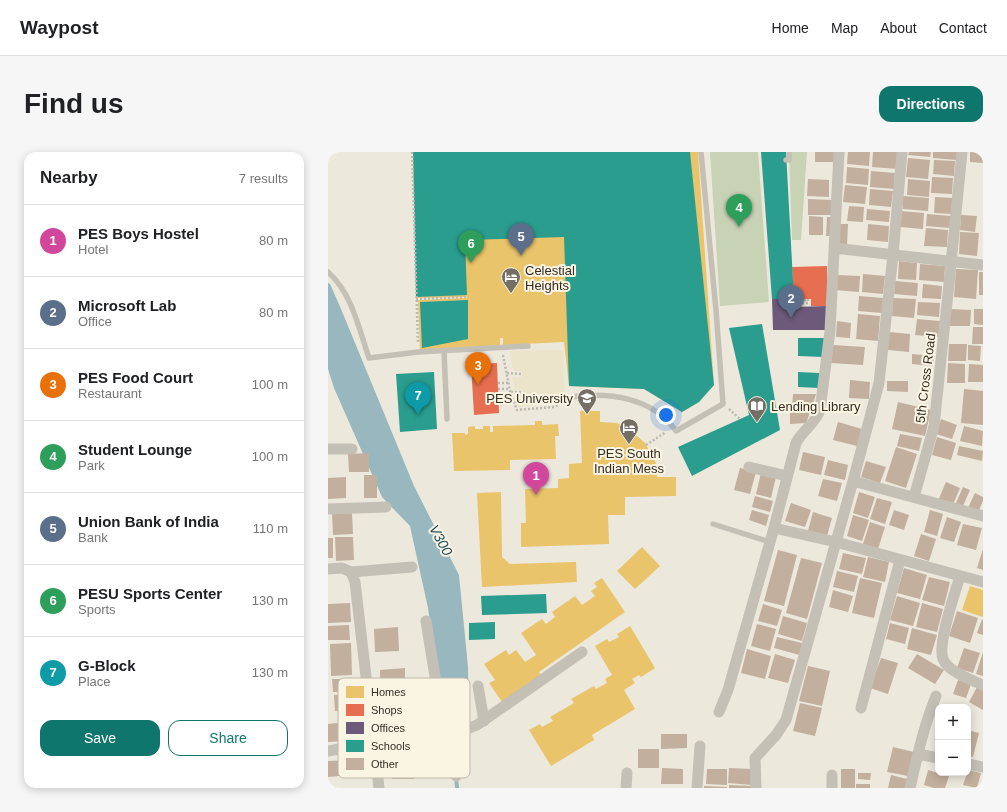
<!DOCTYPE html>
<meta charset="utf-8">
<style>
:root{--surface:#fff;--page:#f6f6f6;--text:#202124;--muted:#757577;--line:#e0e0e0;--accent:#0f766e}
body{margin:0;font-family:Helvetica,sans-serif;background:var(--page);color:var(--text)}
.controls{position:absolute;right:12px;bottom:12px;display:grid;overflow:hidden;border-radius:8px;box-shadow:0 2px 10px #0003}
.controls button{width:36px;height:36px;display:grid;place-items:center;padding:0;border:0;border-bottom:1px solid var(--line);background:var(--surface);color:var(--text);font:20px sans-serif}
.you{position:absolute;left:338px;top:263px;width:14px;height:14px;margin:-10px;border:3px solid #fff;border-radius:50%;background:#1a73e8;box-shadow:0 0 0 6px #1a73e833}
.badge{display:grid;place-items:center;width:26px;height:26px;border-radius:50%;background:var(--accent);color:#fff;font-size:13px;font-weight:700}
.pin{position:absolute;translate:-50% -33px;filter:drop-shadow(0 1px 2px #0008)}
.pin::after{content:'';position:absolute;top:21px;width:14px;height:12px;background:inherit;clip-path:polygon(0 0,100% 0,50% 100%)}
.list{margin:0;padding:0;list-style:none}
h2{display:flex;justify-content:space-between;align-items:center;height:52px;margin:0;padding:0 16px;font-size:17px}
h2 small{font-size:13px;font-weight:400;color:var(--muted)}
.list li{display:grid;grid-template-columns:26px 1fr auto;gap:12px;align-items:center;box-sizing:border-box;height:72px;padding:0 16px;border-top:1px solid var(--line)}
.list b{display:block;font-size:15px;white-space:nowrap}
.list p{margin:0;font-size:13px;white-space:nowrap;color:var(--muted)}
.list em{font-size:13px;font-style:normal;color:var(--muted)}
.actions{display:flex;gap:8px;padding:12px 16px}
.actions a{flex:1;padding:9px 0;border:1px solid var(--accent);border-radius:12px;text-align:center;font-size:14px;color:var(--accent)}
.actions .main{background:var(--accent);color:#fff}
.map{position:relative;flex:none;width:655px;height:636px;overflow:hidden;border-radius:12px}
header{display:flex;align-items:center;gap:24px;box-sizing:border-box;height:56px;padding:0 20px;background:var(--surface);border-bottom:1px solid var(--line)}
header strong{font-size:19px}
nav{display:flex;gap:22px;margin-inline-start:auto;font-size:14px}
.intro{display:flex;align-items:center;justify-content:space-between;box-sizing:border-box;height:96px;padding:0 24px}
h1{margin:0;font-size:28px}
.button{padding:10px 18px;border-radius:12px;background:var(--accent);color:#fff;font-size:14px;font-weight:700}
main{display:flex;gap:24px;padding:0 24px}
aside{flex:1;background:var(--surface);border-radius:12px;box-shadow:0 2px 10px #0003}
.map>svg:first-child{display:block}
.green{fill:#c8d3b6}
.plaza{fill:#ece4ca}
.water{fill:#98b7be}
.homes{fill:#e9c46a}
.shops{fill:#e76f51}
.offices{fill:#6d597a}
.schools{fill:#2a9d8f}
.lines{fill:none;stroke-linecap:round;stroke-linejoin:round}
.stream{stroke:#98b7be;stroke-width:4}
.building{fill:#c2af9d}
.path{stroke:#bdb8af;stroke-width:2.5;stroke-dasharray:2 2;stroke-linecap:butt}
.lane{stroke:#c5c0b6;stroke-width:5.5}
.street{stroke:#c5c0b6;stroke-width:11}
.labels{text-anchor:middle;stroke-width:4;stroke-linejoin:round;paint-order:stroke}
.poi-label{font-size:13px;fill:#352d25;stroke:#faf4e3;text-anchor:start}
.street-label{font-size:13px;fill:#352d25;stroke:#faf4e3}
.water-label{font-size:14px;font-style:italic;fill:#184759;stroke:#faf4e3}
.key{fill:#faf4e3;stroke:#bfb8aa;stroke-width:1}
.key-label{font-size:11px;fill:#352d25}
</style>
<header>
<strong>Waypost</strong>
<nav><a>Home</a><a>Map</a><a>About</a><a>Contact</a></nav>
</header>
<div class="intro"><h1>Find us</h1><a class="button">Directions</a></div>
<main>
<aside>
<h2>Nearby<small>7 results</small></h2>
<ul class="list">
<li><span class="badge" style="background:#d1479c">1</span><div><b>PES Boys Hostel</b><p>Hotel</p></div><em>80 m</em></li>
<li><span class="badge" style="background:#5c6f8a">2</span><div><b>Microsoft Lab</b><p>Office</p></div><em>80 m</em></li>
<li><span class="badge" style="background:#e8710a">3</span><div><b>PES Food Court</b><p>Restaurant</p></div><em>100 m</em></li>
<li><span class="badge" style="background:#2e9e5b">4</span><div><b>Student Lounge</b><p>Park</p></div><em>100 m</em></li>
<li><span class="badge" style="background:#5c6f8a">5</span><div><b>Union Bank of India</b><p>Bank</p></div><em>110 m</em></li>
<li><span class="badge" style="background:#2e9e5b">6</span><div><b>PESU Sports Center</b><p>Sports</p></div><em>130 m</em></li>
<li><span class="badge" style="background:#0f9aa8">7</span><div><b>G-Block</b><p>Place</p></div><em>130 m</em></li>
</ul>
<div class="actions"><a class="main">Save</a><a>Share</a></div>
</aside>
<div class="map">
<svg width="655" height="636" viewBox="0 0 655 636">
<rect width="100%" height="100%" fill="#ede8dc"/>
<!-- green -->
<path class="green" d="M382,0H430L441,150L392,154Z
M461,0H479L473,88H464Z"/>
<!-- plaza -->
<path class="plaza" d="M235,198L237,242L236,247H230L229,242L206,243L207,253L190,255L186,243H195V238H186L184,225H194V219H185L182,199Z"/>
<!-- water -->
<path class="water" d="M0,131L2,132L13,157L86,334L131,423L140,515L141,569L116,577L100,456L82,374L54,345L6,236L0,217Z"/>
<!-- homes -->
<path class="homes" d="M85,0H370L386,233L371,250L354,260L316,237L241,234L236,190L175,193V186H172V193L92,198L90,148L139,146V145L90,146Z
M252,259H272V270L289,271L301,277L317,291L328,311L329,325H348V344L297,345V363H280L281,392L193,395V371H198L197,337L230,336V327L241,326V312L254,311Z
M207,269H214V273L230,272L231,284H227L228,307L182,308V318L126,319L124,281H137V283L140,282V275L147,274V277H155V274H162V280H165V274L207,273Z
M173,340L174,405L182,412L248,410L249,430L154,435L149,341Z
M314,395L332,414L307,437L289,419Z
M274,426L297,460L211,520L213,523L174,550L161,531L167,528L156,512L178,498L181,503L188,498L197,510L208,503L193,481L214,467L218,472L227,465L224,460L247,444L254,453L267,444L263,439L269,435L266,431Z
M642,434L655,438V465L634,458Z
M302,474L327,516L313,525L311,523L304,527L307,531L296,538L307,557L264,583L266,588L223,614L201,578L212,572L214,575L225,569L222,565L246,551L243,547L266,534L268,537L279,531L277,527L284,523L267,494L279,487L281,490L291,485L289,482Z"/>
<!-- shops -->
<path class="shops" d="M499,114L500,154H483V147H466L464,115Z
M169,211L171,261L146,263L143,212Z"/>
<!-- offices -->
<path class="offices" d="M444,147H460L461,155L500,154L497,178H445Z"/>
<!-- schools -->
<path class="schools" d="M85,0H362L386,233L371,250L354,260L316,237L241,234L236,85L137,88L139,143L88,145Z
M433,0H458L466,147H444Z
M140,148V187L94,196L92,150Z
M434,172L452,278L364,324L350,295L421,263L401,176Z
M470,186H496L495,205L470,204Z
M106,220L109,277L72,280L68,222Z
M470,220L491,221V236L470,235Z
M218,442L219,461L154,463L153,444Z
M167,470V487L141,488V471Z"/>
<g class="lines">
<!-- stream -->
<path class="stream" d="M129,636L128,624L135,608L132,568"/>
</g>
<!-- building -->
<path class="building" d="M487,0H509V10H487Z
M520,0H542L541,14L519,12Z
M545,0H570L569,17L544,15Z
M581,0H603L602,5L580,3Z
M605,0H629L628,8L605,6Z
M642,0H655V11L642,10Z
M580,6L602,8L600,27L578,25Z
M606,8L627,9L626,24L605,22Z
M519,15L541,17L540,33L518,31Z
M543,19L567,21L566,37L542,35Z
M604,25L625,26L624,42L603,41Z
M480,27L501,28V45L479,44Z
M580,27L602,29L601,45L579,43Z
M517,33L539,35L537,52L515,50Z
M542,37L565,39L563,55L541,53Z
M575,44L601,46L600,59L575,57Z
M607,45L625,46L624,62L606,61Z
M480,47L505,48V63H480Z
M521,54L536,55L535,70L519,69Z
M539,57L562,59L561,70L538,68Z
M573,59L596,61L595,77L572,75Z
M599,62L623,64L622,76L598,74Z
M633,63L649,64L647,80L632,78Z
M481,64L495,65V83H481Z
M499,65H505V84H498Z
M509,72H520L519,94H509Z
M540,72L561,74L560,90L539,88Z
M598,76L620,78L619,95L596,94Z
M632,80L651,81L649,104L631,102Z
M571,109L589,111L588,128L570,127Z
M592,112L617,114L616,130L591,128Z
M628,117L650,118L648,147L626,145Z
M651,120H655V143H651Z
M535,122L557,124L555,142L534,140Z
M508,123L532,124L531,140L507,138Z
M567,129L590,131L589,144L566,142Z
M595,132L614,134L613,147L594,146Z
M531,144L555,146L554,161L530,159Z
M565,146L588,147L586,166L564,164Z
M590,150L612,151L611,165L589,163Z
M622,157L643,158L642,174H621Z
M646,157H655V173L646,172Z
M530,162L552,164L550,189L528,187Z
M589,167L612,169L611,185L587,183Z
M509,169L523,171L522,186L508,185Z
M645,175H655V192H644Z
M561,180L582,182L581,200L560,198Z
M621,192H639L638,209H620Z
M505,193L537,195L535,213L503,211Z
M640,193L653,194L652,209L640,208Z
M584,202L606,204L605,214L584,212Z
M620,211L637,212V231H619Z
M641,212L655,213V230H640Z
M522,228L542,230L541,247L521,246Z
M559,229H580V240L559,239Z
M636,237L655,239V273L633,271Z
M465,242H488L484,256H464Z
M570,250L603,258L597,284L564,277Z
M462,258H483L478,271L462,272Z
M613,267L629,273L624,287L608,282Z
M510,270L534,277L529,294L505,288Z
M636,274L655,279L654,294L632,289Z
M572,282L594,286L591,299L569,294Z
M609,285L628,291L623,308L604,303Z
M631,294L655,299L654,309L629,303Z
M568,295L589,302L578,336L557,329Z
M475,300L497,305L493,323L471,318Z
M41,301V320H21L20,302Z
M500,308L520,313L517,328L496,323Z
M538,309L558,315L552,331L533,325Z
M412,316L428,320L422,342L406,338Z
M433,321L448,325L443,346L428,342Z
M36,323H49V346H36Z
M18,325V346L0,347V326Z
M495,327L514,331L509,349L490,344Z
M618,330L632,336L624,355L610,349Z
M635,335L642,338L634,356L627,353Z
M531,340L547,345L540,366L525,361Z
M647,341L655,345V349L650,360L640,356Z
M427,344L445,349L442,360L424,355Z
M549,346L564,350L557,372L542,367Z
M463,351L483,358L477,375L457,369Z
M424,358L441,363L438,374L421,368Z
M566,358L581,363L576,378L561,373Z
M602,358L615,362L609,384L596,380Z
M485,360L504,366L499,384L480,379Z
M4,361H24L25,382L5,383Z
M525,363L541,368L534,389L519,384Z
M619,365L633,370L626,390L612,386Z
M542,370L557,375L550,397L535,392Z
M635,372L654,376L648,398L629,393Z
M593,382L608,387L601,409L586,404Z
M7,385H25L26,408L8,409Z
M0,386H5V406H0Z
M655,397V418L649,416Z
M450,398L469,403L456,454L436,449Z
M515,401L538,406L534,422L511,417Z
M540,405L561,410L557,430L535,425Z
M473,406L494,411L479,467L458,461Z
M576,416L599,423L592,447L569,441Z
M509,419L530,424L526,440L505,435Z
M601,425L622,430L616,454L594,448Z
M532,426L554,431L546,466L524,461Z
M505,438L525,444L520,460L501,455Z
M569,444L592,451L585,474L562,468Z
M22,451L23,470L0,471V452Z
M594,451L615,457L609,480L588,475Z
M435,452L454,458L449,474L430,469Z
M629,459L650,466L642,491L621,484Z
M455,464L479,471L474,489L450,482Z
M654,467L655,468V483L649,481Z
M562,471L581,476L577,492L558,487Z
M429,472L448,477L442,499L423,494Z
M21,473L22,488H0V474Z
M70,475L71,499L47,500L46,477Z
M584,476L609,483L603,503L579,497Z
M449,485L478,492L475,504L446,496Z
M23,491L24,523L3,524L2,492Z
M636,496L652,501L645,521L629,516Z
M419,497L443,504L437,527L413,521Z
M655,500V524L648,522Z
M447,502L467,508L460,531L440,526Z
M589,502L616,518L607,532L580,516Z
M553,506L570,511L560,542L542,536Z
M480,514L502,519L494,554L471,549Z
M77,516V526L52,528V518Z
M4,527H28L29,540H5Z
M630,528L643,532L638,546L625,542Z
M649,535L655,538V558L641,550Z
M30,542L31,559H7L6,543Z
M472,551L494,556L487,584L465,579Z
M17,570L19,589L0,590V572Z
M640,578L651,581L645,605L640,604Z
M333,582H359V596L333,597Z
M565,595L586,600L580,624L559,620Z
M310,597H331V616H310Z
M64,600H86V627H64Z
M21,608L22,623L0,625V609Z
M334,616L355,617V632H333Z
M401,616L424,617V633L400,631Z
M379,617H399V633L378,632Z
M513,617H527V636H513Z
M600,618L621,624L617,636H606L596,633Z
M640,618L653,621L649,636L635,633Z
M530,621H543L542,628L530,627Z
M563,623L579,627L578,636H560Z
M528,632H542V636H528Z
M401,633L425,634V636H401Z
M376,634L399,635V636H376Z"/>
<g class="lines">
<!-- path -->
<path class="path" d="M84,0L90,191
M88,147L139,145
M460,149L480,148
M466,152L480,151V147
M175,203L182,239L189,258L226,255L237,249
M179,221L194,222
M170,231H181
M170,237H181
M183,240H195
M260,251V259
M401,257L412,267
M318,293L338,280"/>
<!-- lane -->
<path class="lane" d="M458,8H461V0
M0,120C24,141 31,177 41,206L90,200L200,194
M116,199L119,267
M243,245C281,240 324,245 348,279L395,252L388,158L373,0
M385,372L442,390"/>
<!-- street -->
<path class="street" d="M506,96L655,113
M0,297H24
M421,315L459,324
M525,329L551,231L565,103L574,0
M586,345L606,274L621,132L634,0
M0,357L58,355
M655,364L525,329L508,390L655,430
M446,376L468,291C474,279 488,271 492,258L502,179L511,0
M0,417L14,416L23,420L27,430L51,636
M23,420L84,415
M632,424C627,441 609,492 615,507C619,519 643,528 655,533
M98,469L117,586L128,624
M150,534L156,569
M533,556L572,408
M391,560L400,538L446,376L508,390L458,568L448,583L427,606L428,636
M0,599L45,591L117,586L149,573L254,500
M590,602L610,606
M640,612L655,615
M298,636L299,621
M369,636L372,594
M504,636V623
M582,636C589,605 596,573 608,544"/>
</g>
<!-- icons -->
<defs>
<symbol id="hotel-pin" viewBox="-11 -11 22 30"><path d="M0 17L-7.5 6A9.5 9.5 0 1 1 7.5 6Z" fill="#756e65" stroke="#faf4e3"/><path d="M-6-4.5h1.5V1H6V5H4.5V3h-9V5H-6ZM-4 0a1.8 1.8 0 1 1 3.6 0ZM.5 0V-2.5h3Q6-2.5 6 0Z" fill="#fff"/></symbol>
<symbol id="university-pin" viewBox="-11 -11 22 30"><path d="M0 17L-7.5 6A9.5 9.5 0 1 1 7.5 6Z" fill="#756e65" stroke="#faf4e3"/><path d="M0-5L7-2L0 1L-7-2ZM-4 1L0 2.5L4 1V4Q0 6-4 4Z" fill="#fff"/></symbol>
<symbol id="library-pin" viewBox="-11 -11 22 30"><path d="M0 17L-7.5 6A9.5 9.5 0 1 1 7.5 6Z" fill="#756e65" stroke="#faf4e3"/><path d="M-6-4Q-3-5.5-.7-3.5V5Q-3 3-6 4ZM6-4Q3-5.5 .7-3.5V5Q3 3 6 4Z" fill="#fff"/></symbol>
</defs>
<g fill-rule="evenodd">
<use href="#hotel-pin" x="172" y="114" width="22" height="30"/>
<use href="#university-pin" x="248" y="235" width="22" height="30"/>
<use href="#library-pin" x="418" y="243" width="22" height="30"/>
<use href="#hotel-pin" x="290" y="265" width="22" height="30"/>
</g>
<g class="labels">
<!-- poi labels -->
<g class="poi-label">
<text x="197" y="123">Celestial<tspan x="197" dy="15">Heights</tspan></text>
<text x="245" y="251" text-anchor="end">PES University</text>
<text x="443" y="259">Lending Library</text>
<text x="301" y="306" text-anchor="middle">PES South<tspan x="301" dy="15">Indian Mess</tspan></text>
</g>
<!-- street labels -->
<g class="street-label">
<text transform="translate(597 226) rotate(-83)" y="5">5th Cross Road</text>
</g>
<!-- water labels -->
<g class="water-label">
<text transform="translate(113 388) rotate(61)" y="5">V300</text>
</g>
</g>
<!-- legend -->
<rect x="10" y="526" width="132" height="100" rx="6" class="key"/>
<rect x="18" y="534" width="18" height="12" fill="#e9c46a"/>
<rect x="18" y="552" width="18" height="12" fill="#e76f51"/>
<rect x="18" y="570" width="18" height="12" fill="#6d597a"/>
<rect x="18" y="588" width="18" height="12" fill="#2a9d8f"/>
<rect x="18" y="606" width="18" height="12" fill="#c2af9d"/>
<g class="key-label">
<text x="43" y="544">Homes</text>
<text x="43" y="562">Shops</text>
<text x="43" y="580">Offices</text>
<text x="43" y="598">Schools</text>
<text x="43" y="616">Other</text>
</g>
</svg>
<div class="controls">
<button>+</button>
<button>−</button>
</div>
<div class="you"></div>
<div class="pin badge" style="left:208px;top:343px;background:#d1479c">1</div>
<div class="pin badge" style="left:463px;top:166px;background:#5c6f8a">2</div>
<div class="pin badge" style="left:150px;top:233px;background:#e8710a">3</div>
<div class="pin badge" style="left:411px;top:75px;background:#2e9e5b">4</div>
<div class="pin badge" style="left:193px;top:104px;background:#5c6f8a">5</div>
<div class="pin badge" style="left:143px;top:111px;background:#2e9e5b">6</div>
<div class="pin badge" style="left:90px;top:263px;background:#0f9aa8">7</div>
</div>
</main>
